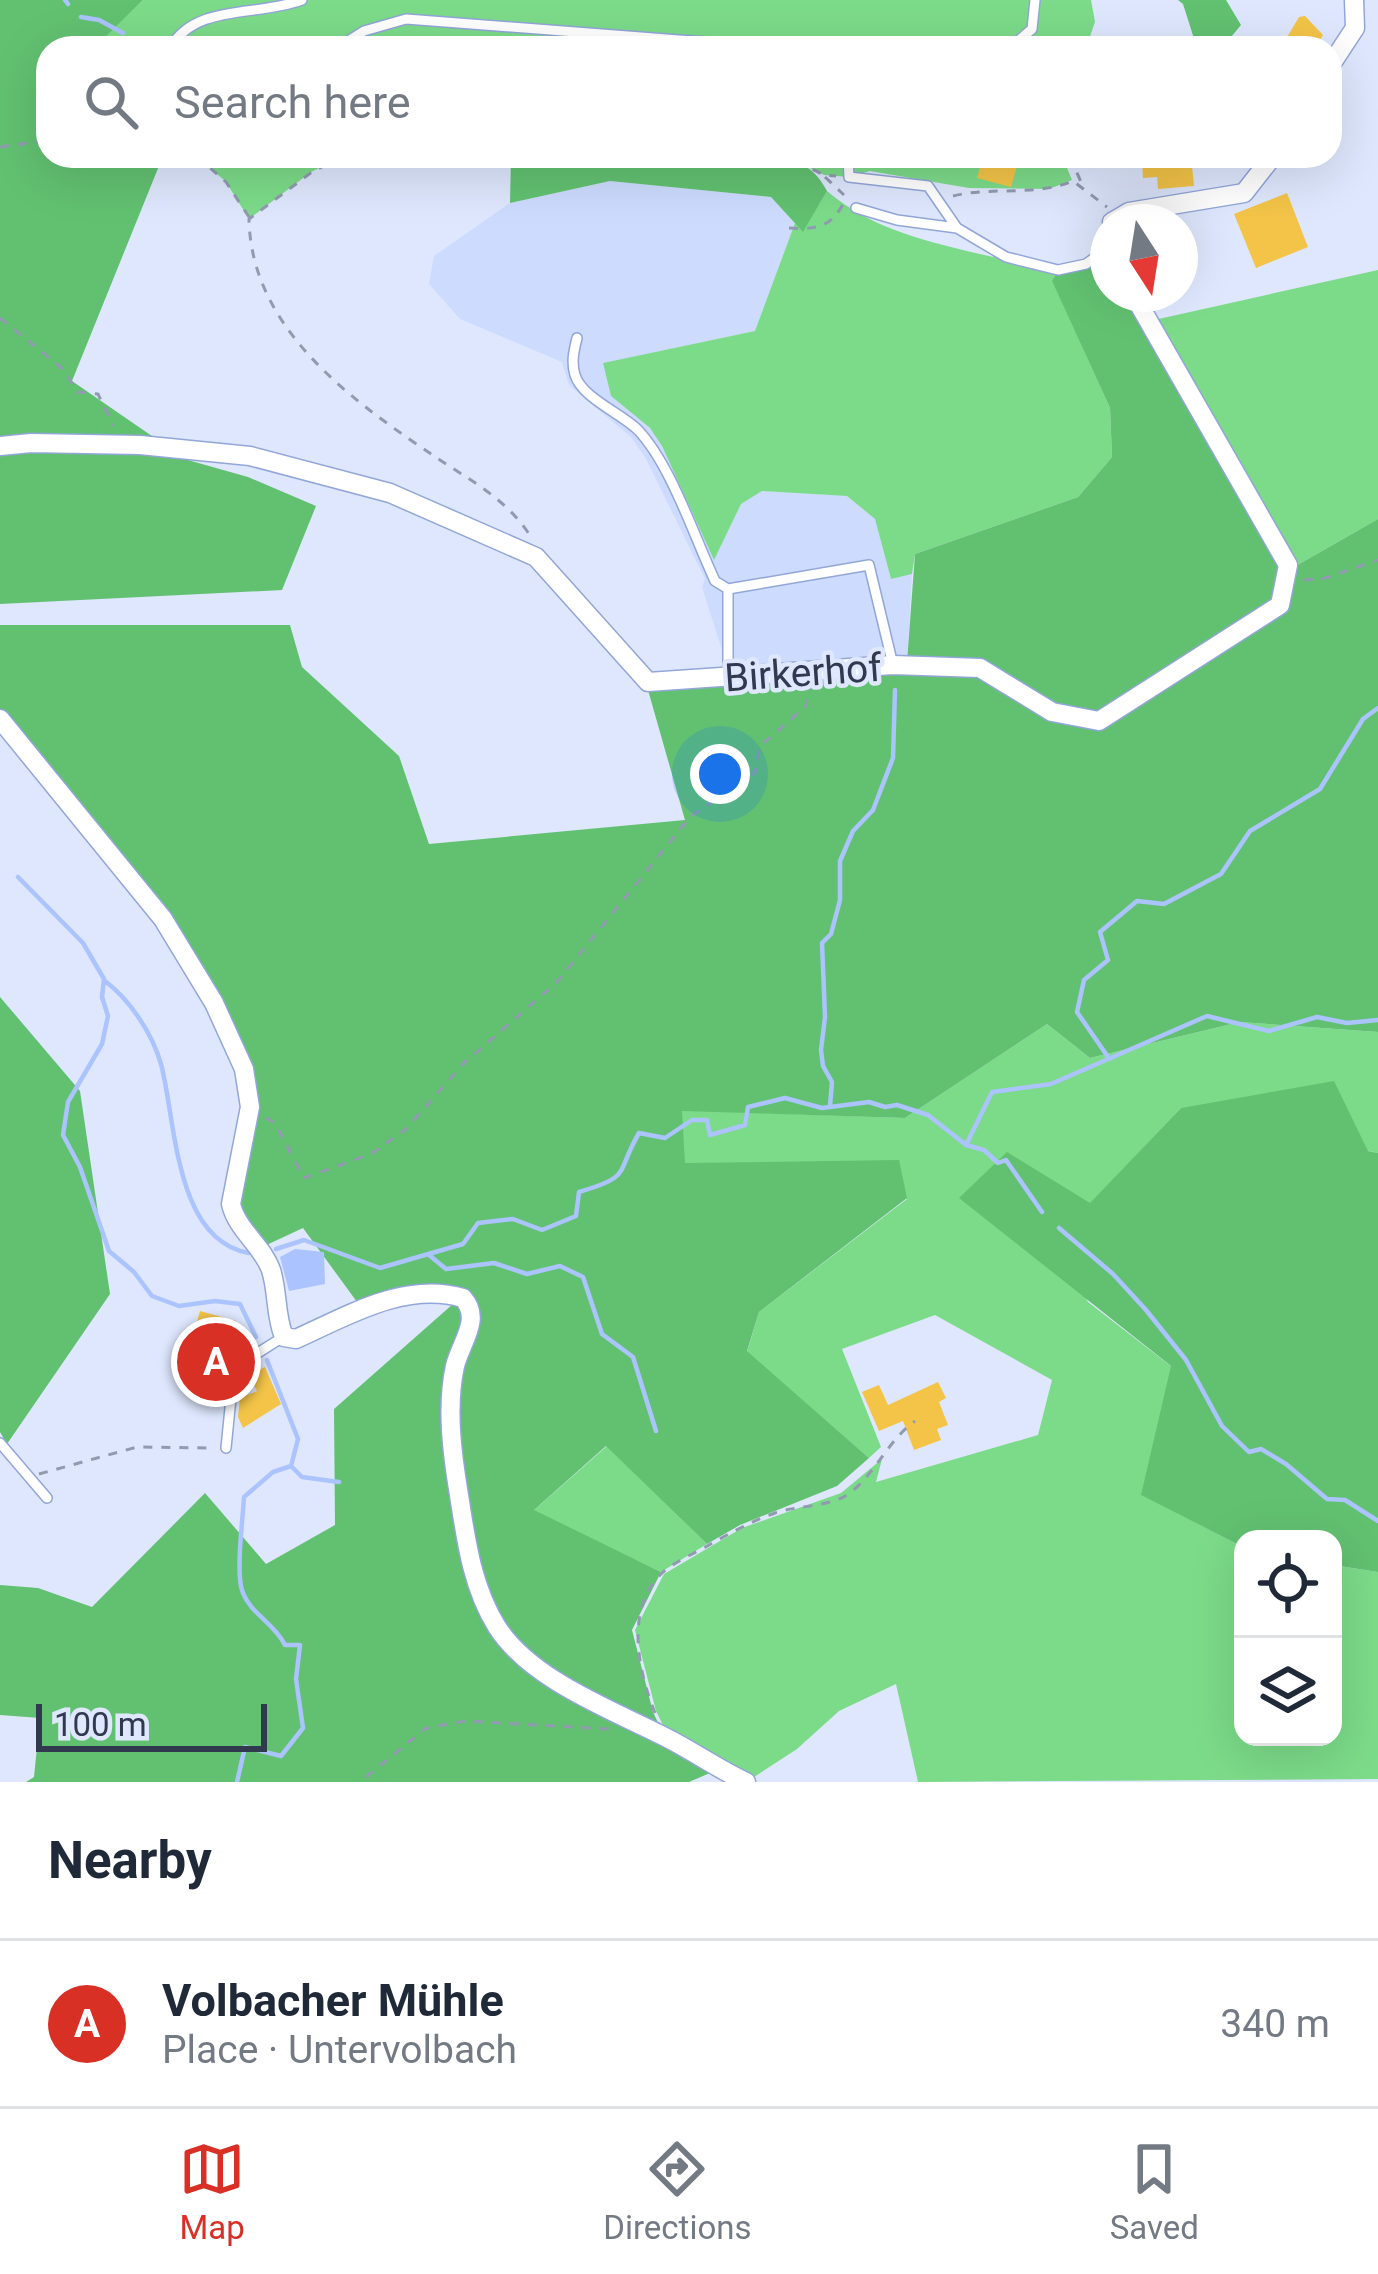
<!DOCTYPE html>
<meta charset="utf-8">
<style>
:root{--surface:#fff;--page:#f6f6f7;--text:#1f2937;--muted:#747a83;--line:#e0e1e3;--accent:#d93025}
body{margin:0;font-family:Roboto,sans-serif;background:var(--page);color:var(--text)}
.controls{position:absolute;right:36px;bottom:36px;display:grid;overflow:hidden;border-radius:24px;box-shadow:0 12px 48px #0002}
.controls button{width:108px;height:108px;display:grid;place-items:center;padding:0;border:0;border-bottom:3px solid var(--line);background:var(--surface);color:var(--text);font:60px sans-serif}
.compass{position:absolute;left:1090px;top:204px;width:108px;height:108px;border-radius:50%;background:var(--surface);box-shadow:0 12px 48px #0002;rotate:168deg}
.scale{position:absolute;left:36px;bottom:30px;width:231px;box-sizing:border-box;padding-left:12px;border:6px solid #31394e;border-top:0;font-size:33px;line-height:42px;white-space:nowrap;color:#31394e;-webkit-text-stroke:9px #dee7fd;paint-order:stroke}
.you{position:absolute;left:720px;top:774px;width:42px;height:42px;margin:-30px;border:9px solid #fff;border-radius:50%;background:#1a73e8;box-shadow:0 0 0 18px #1a73e833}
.badge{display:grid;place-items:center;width:78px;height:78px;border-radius:50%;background:var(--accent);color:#fff;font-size:39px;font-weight:700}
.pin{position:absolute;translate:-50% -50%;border:6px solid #fff;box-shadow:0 3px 12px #0006}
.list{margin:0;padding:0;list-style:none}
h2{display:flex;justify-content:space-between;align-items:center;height:156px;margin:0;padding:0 48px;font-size:51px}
h2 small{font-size:39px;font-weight:400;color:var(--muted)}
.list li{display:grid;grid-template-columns:78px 1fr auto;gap:36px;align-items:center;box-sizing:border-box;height:168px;padding:0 48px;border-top:3px solid var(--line)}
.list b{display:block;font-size:45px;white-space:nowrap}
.list p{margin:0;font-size:39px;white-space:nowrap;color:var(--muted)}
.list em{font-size:39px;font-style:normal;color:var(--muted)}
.icon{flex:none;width:66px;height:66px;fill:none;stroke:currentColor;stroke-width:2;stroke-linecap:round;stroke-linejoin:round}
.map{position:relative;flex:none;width:1378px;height:1782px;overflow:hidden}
.search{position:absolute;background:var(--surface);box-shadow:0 12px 48px #0002;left:36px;right:36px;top:36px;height:132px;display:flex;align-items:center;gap:30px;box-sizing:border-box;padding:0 42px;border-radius:36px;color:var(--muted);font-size:45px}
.sheet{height:324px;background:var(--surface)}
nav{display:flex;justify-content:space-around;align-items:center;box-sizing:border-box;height:168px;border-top:3px solid var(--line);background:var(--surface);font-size:33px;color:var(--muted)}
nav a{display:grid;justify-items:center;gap:6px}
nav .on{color:var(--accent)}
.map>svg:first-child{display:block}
.built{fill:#ccdbfe}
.green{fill:#7cdb89}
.forest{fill:#62c171}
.water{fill:#abc3fe}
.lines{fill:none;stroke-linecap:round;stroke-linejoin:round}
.stream{stroke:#abc3fe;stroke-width:4.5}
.building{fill:#f3c448}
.service-casing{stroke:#92a6d8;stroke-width:12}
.minor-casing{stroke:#92a6d8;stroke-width:21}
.path{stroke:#919ab0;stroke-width:3;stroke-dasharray:9 9;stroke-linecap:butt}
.service{stroke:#fff;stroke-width:9}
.minor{stroke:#fff;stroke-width:18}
.labels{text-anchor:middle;stroke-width:9;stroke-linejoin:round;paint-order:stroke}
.street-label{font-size:39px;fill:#31394e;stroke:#dee7fd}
</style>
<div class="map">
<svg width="1378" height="1782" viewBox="0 0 1378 1782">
<rect width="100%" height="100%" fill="#dee7fd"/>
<!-- built -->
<path class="built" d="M610,181L771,197L795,223L755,331L604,363L611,396L650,428L662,446L714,559L741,504L762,491L847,496L875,519L891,579L912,574L907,662L729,672L702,587L705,579L646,459L631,437L569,385L562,362L460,319L429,284L434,256L510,203Z"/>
<!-- green -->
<path class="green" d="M143,0H1091L1095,22L1086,48H98L97,44Z
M197,156H343L311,172L249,219L226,182Z
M761,156H1062L1072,180L1049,189L969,188L870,171L849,177L824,175L796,161Z
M827,191C874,231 933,243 993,257L994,253L1058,272L1053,282L1110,408L1112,457L1078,497L915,554L912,574L891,579L875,519L847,496L762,491L741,504L714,560L662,446L650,428L611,396L603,363L755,331L795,223L803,231Z
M1378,270V519L1294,567L1154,320Z
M1240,1022L1378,1032V1153L1181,1108L1090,1204L1007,1153L1088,1302L1172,1367L1142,1495L1243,1547V1737H1333V1565L1378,1572V1779L918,1782L896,1684L839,1711L797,1749L748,1781L668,1735L656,1711L635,1630L664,1574L742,1528L841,1493L882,1459L876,1482L1038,1435L1052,1380L935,1315L842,1349L881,1447L869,1458L747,1352L759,1312L907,1199L684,1163L681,1110L905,1118L1047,1024L1090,1058Z
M607,1446L707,1544L661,1572L533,1511Z"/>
<!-- forest -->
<path class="forest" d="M0,0H143L98,44V48H48V156H163L72,381L165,445L0,439Z
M1178,0H1226L1241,25L1222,48H1197L1183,4Z
M511,156H761C793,160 811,161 827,191L803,232L771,197L610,181L510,203Z
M1108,250V294H1129L1283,565L1275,604L1099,717L1053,708L981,665L907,662L915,554L1078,497L1112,457L1110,408L1052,281L1058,272Z
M0,446L163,453L248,477L316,506L282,590L0,604Z
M1378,519V1032L1240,1022L1090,1058L1047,1024L905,1118L682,1111L685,1163L899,1160L907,1198L759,1312L747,1351L869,1458L837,1486L740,1525L707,1544L606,1446L534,1510L661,1572L632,1630L653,1712L666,1740L717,1770L689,1782H26L34,1777L40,1718L0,1715V1585L38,1588L92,1607L205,1493L266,1564L335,1525L334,1409L462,1296L360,1306L303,1228L260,1248L235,1205L257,1104L167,921L0,733V625H290L302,667L399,756L429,844L685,820L648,690L893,668L980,672L1100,724L1282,611L1294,567Z
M0,997L80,1091L110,1294L7,1444L0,1432Z
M1334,1081L1368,1151L1378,1153V1572L1333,1565V1539H1243V1547L1141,1495L1171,1366L959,1198L1007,1152L1090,1203L1181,1108Z"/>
<!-- water -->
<path class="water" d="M295,1249L324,1252L325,1284L289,1291L280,1257Z"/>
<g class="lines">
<!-- stream -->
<path class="stream" d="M65,0L68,4
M81,17L99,20L123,33
M18,877L83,943L104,979L102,997L108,1016L102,1044L68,1102L63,1135L80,1167L109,1251L134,1272L152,1296L179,1306L215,1301L240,1304L256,1337
M105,981C130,1000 152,1033 161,1064C176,1120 174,1240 249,1253
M1108,1057L1077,1012L1084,980L1108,960L1100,932L1137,901L1164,904L1221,874L1250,831L1320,789L1363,719L1378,708
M830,1106L832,1082L823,1066L821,1050L825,1017L822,943L831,934L840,900V861L853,831L873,810L893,758L895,690
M966,1145L984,1150L998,1163L1006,1160L1042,1212
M1059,1228L1113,1274L1146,1310L1186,1360L1222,1426L1249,1452L1261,1449L1286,1464L1327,1499L1345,1500L1378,1521
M276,1249L304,1240L380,1268L463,1244L478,1223L513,1219L542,1230L576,1216L579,1192C633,1176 615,1174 639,1133L665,1138L692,1120H707L710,1135L745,1125L748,1107L785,1098L822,1108L869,1102L885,1107L897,1105L928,1115L966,1145L992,1092L1051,1084L1207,1016L1269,1031L1317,1017L1347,1023L1378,1020
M429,1255L446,1269L494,1263L527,1274L560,1266L583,1277L602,1334L633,1357L656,1431
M291,1466L302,1477L339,1482
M237,1782L245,1747L281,1756L303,1728L296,1679L300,1645H285C274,1623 251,1614 243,1593C235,1575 243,1519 244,1497L273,1472L291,1466L298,1439L267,1360"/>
</g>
<!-- building -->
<path class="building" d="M1305,16L1323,35L1315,48H1301L1286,39L1299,17Z
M983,156H1020L1011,187L977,178Z
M1191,156L1194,186L1158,189L1157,177L1143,178L1142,157Z
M1287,193L1308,247L1256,268L1234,214Z
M200,1311L236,1321L220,1383L196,1377L201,1358L188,1353Z
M265,1367L281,1404L243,1428L238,1417L240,1398L257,1391L249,1374Z
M938,1382L946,1398L939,1402L948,1425L937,1429L941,1440L914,1450L903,1421L879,1431L862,1392L879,1385L888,1405Z"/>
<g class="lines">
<defs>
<path id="service" d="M170,48C196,3 257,17 302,0
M337,48L364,31L406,19L783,48
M1010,48L1032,29L1035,0
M848,156L849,177L928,186L957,228L1006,257L1058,270L1086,264L1108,248
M856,208L897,220L957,228
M577,338C574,350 571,362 575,375C582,398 621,413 638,430C671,465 694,536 715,581L728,589
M728,678V589L869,565L893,665
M0,1443L47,1498
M226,1448L234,1368L283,1337"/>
<path id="minor" d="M1330,66L1355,28L1354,0
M1112,222L1129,212L1244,193L1273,156
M0,446L31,443L140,445L250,456L390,493L536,557L648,682L893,665L980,668L1052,712L1099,721L1280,605L1288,565L1133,294
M0,719L163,919L214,1003L244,1069L250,1107L231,1204C237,1230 262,1245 271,1270C278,1292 275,1315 284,1337L296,1339C347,1316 405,1281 463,1298C482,1319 461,1342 455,1366C446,1407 452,1453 459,1495C466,1540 472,1587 497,1627C531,1680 612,1710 665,1737C693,1751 718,1769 746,1782"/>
</defs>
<!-- service casing -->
<use href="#service" class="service-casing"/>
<!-- minor casing -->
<use href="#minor" class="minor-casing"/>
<!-- path -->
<path class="path" d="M0,147L48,140
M197,156L226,182L249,217
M343,156L312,172L249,219C251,330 354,402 437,458C470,480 506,499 529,534
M761,156L796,161L824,175L836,176
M1070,156L1083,187
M825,177L844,195
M953,196C993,186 1034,197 1073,181L1107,207
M789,228C820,230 833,226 846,198
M0,318L65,371L77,392L98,394L113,426
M1304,580L1325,578L1378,560
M266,1118L275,1123L304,1178L371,1154L406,1129L463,1064L557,982L690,817L755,772L760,746L806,706L809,689
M39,1474L137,1447L212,1448
M655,1713C638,1671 625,1609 661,1574C673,1562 694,1554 709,1545C730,1533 752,1521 775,1513C796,1506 819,1507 839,1499C869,1487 886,1441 915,1421
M366,1777L426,1728L465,1721L609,1729"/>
<!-- service -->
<use href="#service" class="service"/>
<!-- minor -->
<use href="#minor" class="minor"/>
</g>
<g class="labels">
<!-- street labels -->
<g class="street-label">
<text transform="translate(803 672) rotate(-4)" y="14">Birkerhof</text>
</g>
</g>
</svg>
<div class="controls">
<button><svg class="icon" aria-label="locate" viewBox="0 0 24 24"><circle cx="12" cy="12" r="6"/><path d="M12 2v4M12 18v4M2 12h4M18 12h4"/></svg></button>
<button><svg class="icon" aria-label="layers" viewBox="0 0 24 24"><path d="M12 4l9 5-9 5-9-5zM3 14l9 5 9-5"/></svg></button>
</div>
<svg class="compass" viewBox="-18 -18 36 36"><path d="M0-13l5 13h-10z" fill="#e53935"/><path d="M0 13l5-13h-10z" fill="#747a83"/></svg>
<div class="scale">100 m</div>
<div class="you"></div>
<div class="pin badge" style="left:216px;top:1362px">A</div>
<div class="search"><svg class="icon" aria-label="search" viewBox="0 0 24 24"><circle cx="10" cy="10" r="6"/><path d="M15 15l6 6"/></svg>Search here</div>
</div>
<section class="sheet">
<h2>Nearby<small></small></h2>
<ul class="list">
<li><span class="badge">A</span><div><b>Volbacher Mühle</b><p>Place · Untervolbach</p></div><em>340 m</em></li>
</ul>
</section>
<nav>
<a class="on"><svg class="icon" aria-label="map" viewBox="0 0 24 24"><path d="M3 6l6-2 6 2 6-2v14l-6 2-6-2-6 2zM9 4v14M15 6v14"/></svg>Map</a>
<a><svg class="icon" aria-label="directions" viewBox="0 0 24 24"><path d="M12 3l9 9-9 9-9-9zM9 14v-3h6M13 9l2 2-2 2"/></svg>Directions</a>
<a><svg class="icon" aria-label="saved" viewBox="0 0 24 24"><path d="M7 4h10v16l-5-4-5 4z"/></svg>Saved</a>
</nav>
